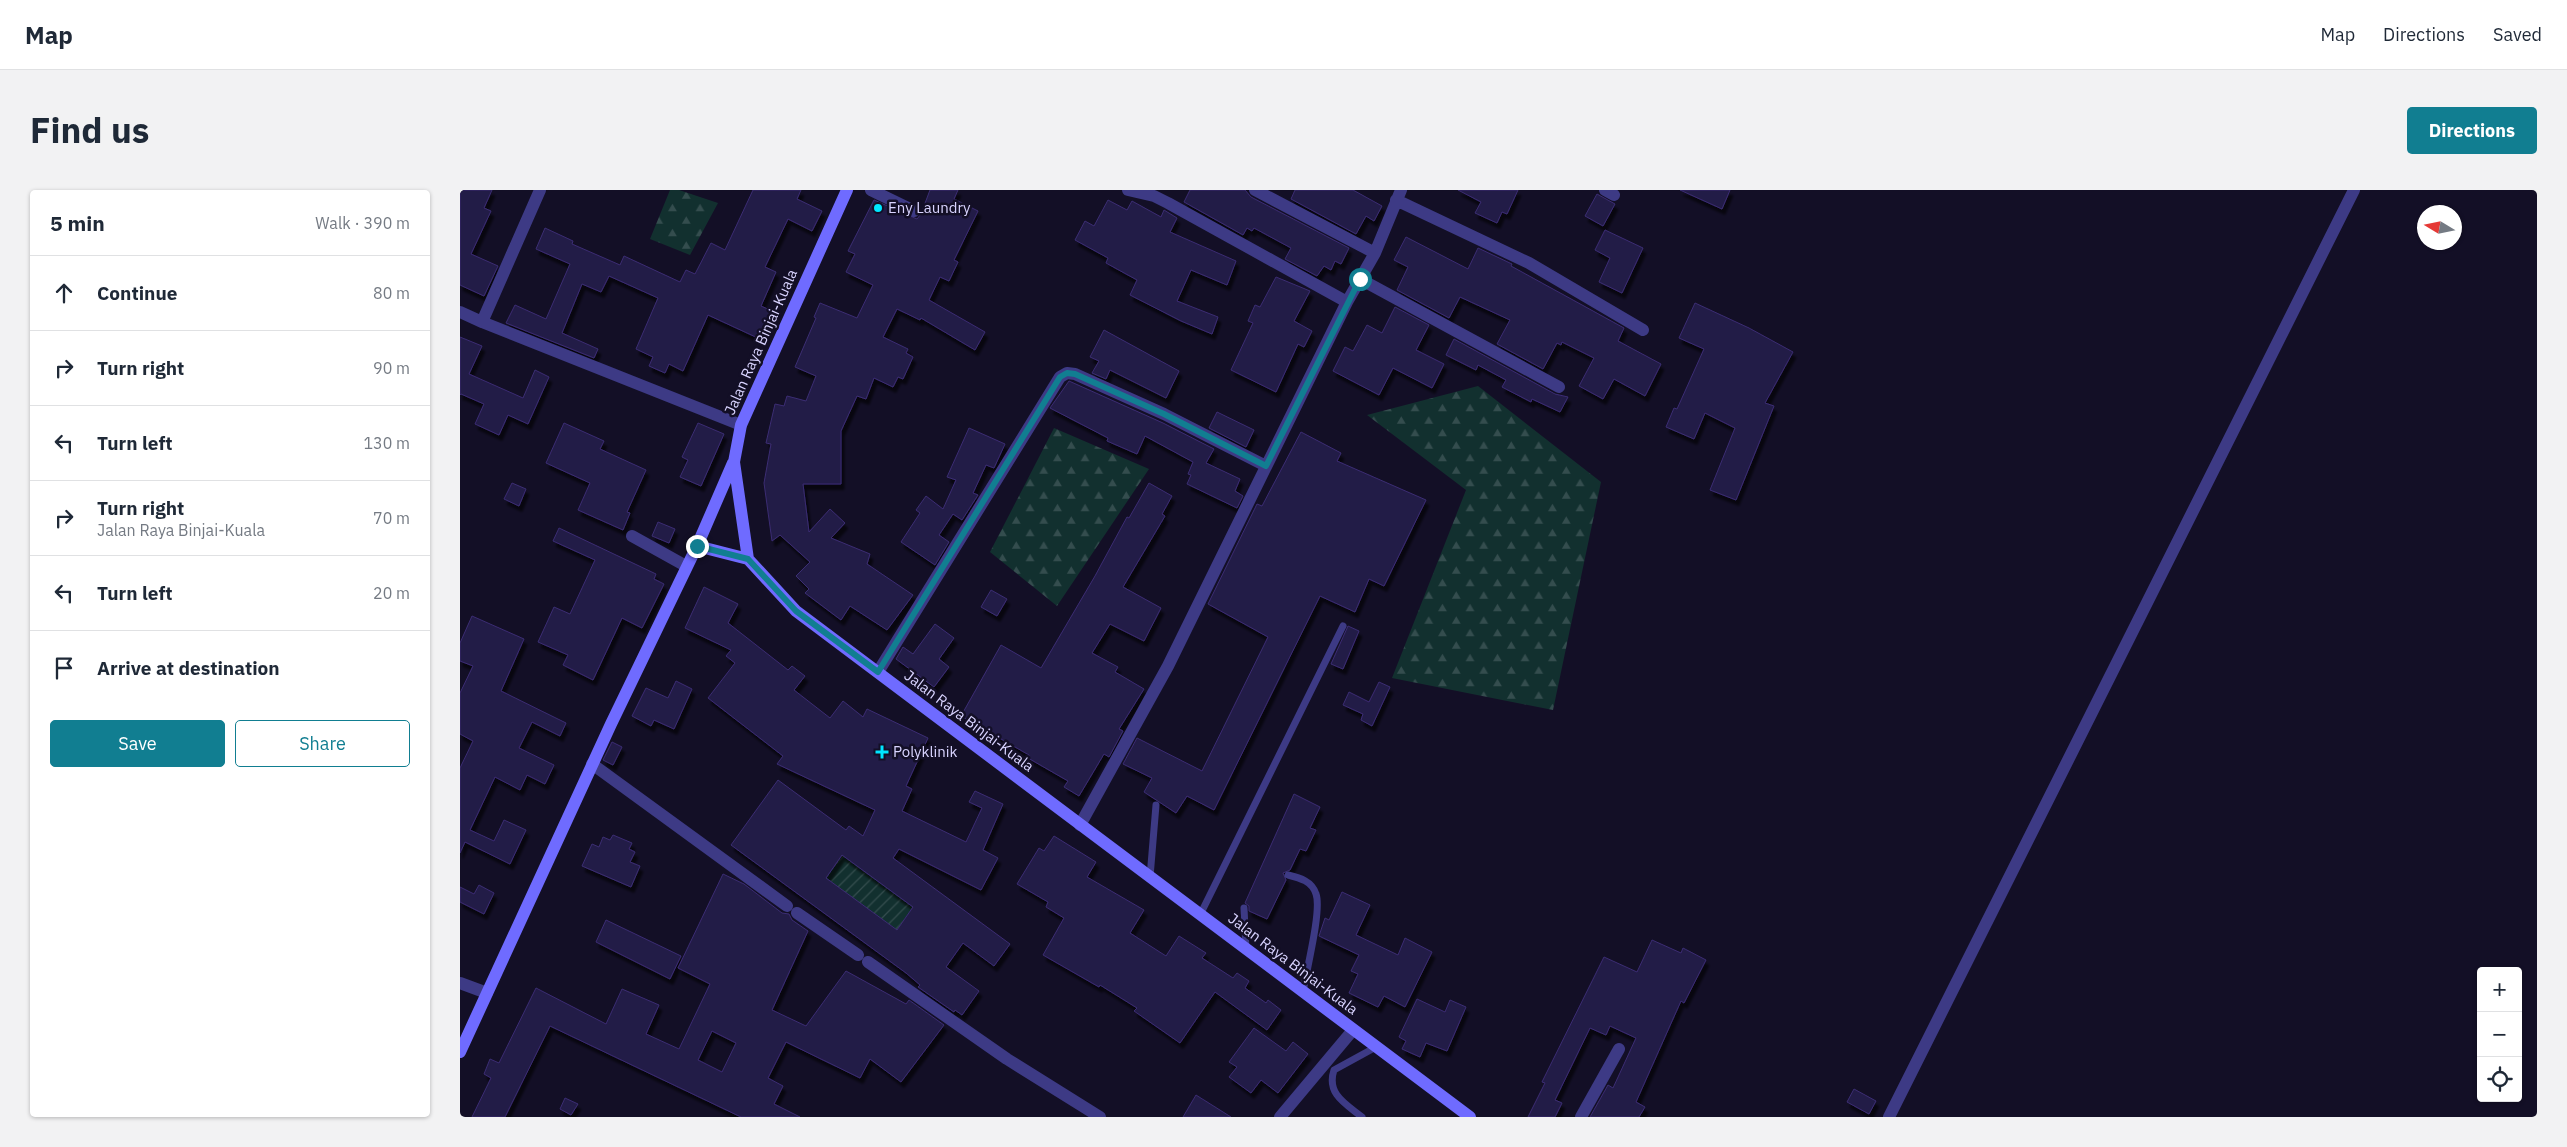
<!DOCTYPE html>
<meta charset="utf-8">
<style>
:root{--surface:#fff;--page:#f2f2f3;--text:#1f2937;--muted:#747a83;--line:#e0e1e3;--accent:#117e91}
body{margin:0;font-family:"IBM Plex Sans",sans-serif;background:var(--page);color:var(--text)}
.controls{position:absolute;right:15px;bottom:15px;display:grid;overflow:hidden;border-radius:5px;box-shadow:0 1px 4px #0004}
.controls button{width:45px;height:45px;display:grid;place-items:center;padding:0;border:0;border-bottom:1px solid var(--line);background:var(--surface);color:var(--text);font:25px sans-serif}
.compass{position:absolute;left:1957px;top:15px;width:45px;height:45px;border-radius:50%;background:var(--surface);box-shadow:0 1px 4px #0004;rotate:280deg}
.stop{position:absolute;width:15px;height:15px;margin:-11px;border:4px solid #117e91;border-radius:50%;background:#fff}
.stop.end{background:#117e91;border-color:#fff;box-shadow:0 1px 5px #0008}
.list{margin:0;padding:0;list-style:none}
h2{display:flex;justify-content:space-between;align-items:center;height:65px;margin:0;padding:0 20px;font-size:21px}
h2 small{font-size:16px;font-weight:400;color:var(--muted)}
.list li{display:grid;grid-template-columns:32px 1fr auto;gap:15px;align-items:center;box-sizing:border-box;height:75px;padding:0 20px;border-top:1px solid var(--line)}
.list b{display:block;font-size:19px;white-space:nowrap}
.list p{margin:0;font-size:16px;white-space:nowrap;color:var(--muted)}
.list em{font-size:16px;font-style:normal;color:var(--muted)}
.actions{display:flex;gap:10px;padding:15px 20px}
.actions a{flex:1;padding:11px 0;border:1px solid var(--accent);border-radius:5px;text-align:center;font-size:18px;color:var(--accent)}
.actions .main{background:var(--accent);color:#fff}
.icon{flex:none;width:28px;height:28px;fill:none;stroke:currentColor;stroke-width:2;stroke-linecap:round;stroke-linejoin:round}
.map{position:relative;flex:none;width:2077px;height:927px;overflow:hidden;border-radius:5px}
header{display:flex;align-items:center;gap:30px;box-sizing:border-box;height:70px;padding:0 25px;background:var(--surface);border-bottom:1px solid var(--line)}
header strong{font-size:24px}
nav{display:flex;gap:28px;margin-inline-start:auto;font-size:18px}
.intro{display:flex;align-items:center;justify-content:space-between;box-sizing:border-box;height:120px;padding:0 30px}
h1{margin:0;font-size:35px}
.button{padding:12px 22px;border-radius:5px;background:var(--accent);color:#fff;font-size:18px;font-weight:700}
main{display:flex;gap:30px;padding:0 30px}
aside{flex:1;background:var(--surface);border-radius:5px;box-shadow:0 1px 4px #0004}
.map>svg:first-child{display:block}
.forest{fill:url(#forest-firs)}
.garden{fill:url(#garden-furrows)}
.building{fill:#241b47;stroke:#3b2d73;fill-rule:evenodd;filter:url(#shadow)}
.lines{fill:none;stroke-linecap:round;stroke-linejoin:round}
.lane{stroke:#3d3a85;stroke-width:7}
.street{stroke:#3d3a85;stroke-width:12}
.secondary{stroke:#6f6bff;stroke-width:12}
.route{stroke:#117e91;stroke-width:6}
.poi-dot{fill:#00e5ff;stroke:#130f26;stroke-width:2}
.labels{text-anchor:middle;stroke-width:5;stroke-linejoin:round;paint-order:stroke}
.poi-label{font-size:15px;fill:#d9d4ff;stroke:#130f26;text-anchor:start}
.street-label{font-size:15px;fill:#d9d4ff;stroke:#130f26}
</style>
<header>
<strong>Map</strong>
<nav><a>Map</a><a>Directions</a><a>Saved</a></nav>
</header>
<div class="intro"><h1>Find us</h1><a class="button">Directions</a></div>
<main>
<aside>
<h2>5 min<small>Walk · 390 m</small></h2>
<ul class="list">
<li><svg class="icon" aria-label="ahead" viewBox="0 0 24 24"><path d="M12 20V5M6 11l6-6 6 6"/></svg><div><b>Continue</b></div><em>80 m</em></li>
<li><svg class="icon" aria-label="right" viewBox="0 0 24 24"><path d="M7 20v-9h11M14 6l5 5-5 5"/></svg><div><b>Turn right</b></div><em>90 m</em></li>
<li><svg class="icon" aria-label="left" viewBox="0 0 24 24"><path d="M17 20v-9H6M10 6l-5 5 5 5"/></svg><div><b>Turn left</b></div><em>130 m</em></li>
<li><svg class="icon" aria-label="right" viewBox="0 0 24 24"><path d="M7 20v-9h11M14 6l5 5-5 5"/></svg><div><b>Turn right</b><p>Jalan Raya Binjai-Kuala</p></div><em>70 m</em></li>
<li><svg class="icon" aria-label="left" viewBox="0 0 24 24"><path d="M17 20v-9H6M10 6l-5 5 5 5"/></svg><div><b>Turn left</b></div><em>20 m</em></li>
<li><svg class="icon" aria-label="arrive" viewBox="0 0 24 24"><path d="M6 21V4h12l-3 4 3 4H6"/></svg><div><b>Arrive at destination</b></div></li>
</ul>
<div class="actions"><a class="main">Save</a><a>Share</a></div>
</aside>
<div class="map">
<svg width="2077" height="927" viewBox="0 0 2077 927">
<defs>
<pattern id="forest-firs" width="22" height="20" patternUnits="userSpaceOnUse" patternTransform="scale(1.25)"><rect width="22" height="20" fill="#12302f"/><path d="M5 1l3.5 6h-7zM16 11l3.5 6h-7z" fill="#344d4e"/></pattern>
<pattern id="garden-furrows" width="10" height="10" patternUnits="userSpaceOnUse" patternTransform="scale(1.25)"><rect width="10" height="10" fill="#12302f"/><path d="M-1 1l2-2M0 10L10 0M9 11l2-2" fill="none" stroke="#344d4e"/></pattern>
<filter id="shadow"><feDropShadow dx="3" dy="5.5" stdDeviation="1" flood-color="#0009"/></filter>
</defs>
<rect width="100%" height="100%" fill="#130f26"/>
<!-- forest -->
<path class="forest" d="M210,0H219L258,13L230,65L190,49Z
M1018,196L1141,292L1093,520L932,488L1006,300L907,225Z
M594,238L689,279L597,416L530,362Z"/>
<!-- garden -->
<path class="garden" d="M382,665L453,717L437,740L366,688Z"/>
<!-- building -->
<path class="building" d="M0,0H32L24,18L31,21L11,64L38,76L24,106L0,95Z
M293,0H341L337,9L362,21L352,41L328,29L305,77L316,82L301,116L312,121L300,149L248,125L223,181L209,174L205,183L189,176L193,167L176,159L198,108L149,86L141,102L122,94L102,143L138,159L134,168L46,133L55,115L86,129L110,74L76,59L85,38L113,51L112,54L160,75L164,66L220,92L226,80L235,84L251,53L265,60Z
M470,0H498L494,9L518,21L494,70L498,72L489,91L480,87L469,110L525,142L515,160L461,128L460,130L437,119L423,147L448,159L446,163L453,167L443,189L438,187L433,197L414,188L406,209L397,206L381,241V294H343L349,342L370,319L385,333L371,348L410,364L407,374L453,405L427,440L390,416L381,430L345,403L349,399L336,386L350,372L320,345L312,351L304,293L311,254L306,253L315,214L324,216L327,206L346,211L356,186L335,177L356,128L354,127L360,113L397,128L413,95L386,82L395,64L388,61L414,10L457,29L461,24Z
M730,0H785L791,7L889,58L881,74L875,71L871,80L864,76L857,86L825,69L831,58L794,38L792,41L787,38L783,45L724,12Z
M835,0H893L922,16L914,31L906,26L896,44L831,9Z
M998,0H1058L1047,24L1042,22L1037,33L1015,23L1021,12Z
M1220,0H1270L1262,19Z
M1137,4L1155,14L1143,36L1125,26Z
M648,10L667,20L672,11L701,27L704,20L717,28L710,42L776,71L767,95L731,80L717,111L758,127L752,144L721,131L670,105L677,90L646,73L648,68L615,50L625,31L634,36Z
M1145,40L1183,58L1162,103L1139,92L1150,68L1135,60Z
M946,47L1008,79L1018,58L1052,74L1051,76L1164,138L1158,151L1201,174L1185,206L1154,189L1143,209L1119,196L1134,168L1102,152L1101,155L1097,153L1083,179L1037,154L1050,130L1000,107L989,128L937,100L948,77L934,70Z
M816,87L850,101L834,131L852,141L844,157L838,154L816,202L771,180L793,133L788,131L795,115L800,117Z
M1235,113L1289,138L1333,162L1305,213L1314,216L1276,310L1250,300L1275,238L1245,223L1234,249L1206,237L1214,218L1217,219L1244,159L1219,148Z
M935,117L969,135L956,160L984,174L972,198L933,178L919,205L873,181L885,157L893,161L907,135L922,143Z
M644,140L719,181L706,208L650,180L646,189L632,183L639,171L630,167Z
M0,147L22,156L9,184L63,208L75,180L89,187L68,234L48,225L39,245L15,234L24,214L1,204L0,205Z
M994,149L1095,204L1108,207L1100,222L1072,209L1071,212L1042,197L1046,190L1018,175L1016,180L986,165Z
M609,191L703,233L754,259L746,273L780,289L775,301L783,306L777,318L727,294L731,285L728,284L733,272L685,246L677,264L647,251L648,248L590,218Z
M757,222L794,240L786,257L749,238Z
M104,233L144,251L140,259L186,280L167,322L170,323L163,340L118,320L130,293L86,273Z
M238,233L264,244L241,296L220,287L228,270L222,267Z
M509,238L545,254L534,278L526,275L513,303L518,305L502,330L493,324L479,345L489,352L475,375L441,352L460,323L456,320L466,306L483,319L496,290L487,287Z
M841,242L881,263L877,271L966,310L924,396L909,389L895,422L860,406L754,620L727,606L716,623L684,602L692,588L663,574L677,548L742,581L808,447L748,414L797,314L802,316Z
M52,293L66,299L59,316L44,309Z
M689,293L712,306L702,324L705,326L663,397L701,418L684,451L650,434L632,463L658,477L655,482L684,499L659,539L663,541L649,567L644,564L619,606L604,597L608,591L568,568L569,565L501,526L541,455L581,478L635,386L667,327L669,328Z
M198,332L215,339L209,353L192,346Z
M99,338L196,384L194,389L204,394L182,438L162,428L133,490L103,475L108,465L78,452L94,417L110,424L135,370L93,351Z
M244,397L278,414L268,433L328,480L332,476L345,486L334,500L370,528L383,511L403,527L407,519L468,548L446,596L452,599L442,621L506,652L522,618L509,612L515,601L543,614L523,660L538,668L521,700L439,659L433,668L550,754L534,776L503,753L486,777L519,801L502,825L495,820L494,822L458,797L460,795L446,783L271,655L318,590L386,640L389,636L403,646L415,620L317,574L323,566L248,508L275,473L266,466L271,460L225,438ZM382,665L453,717L437,740L366,688Z
M531,400L547,409L537,426L521,417Z
M12,426L64,449L41,501L106,533L100,546L72,532L59,558L94,575L85,594L67,585L60,600L35,587L10,640L34,651L44,630L66,640L50,674L5,652L0,663V578L13,551L0,544V503L13,476L0,471V453Z
M475,434L494,448L479,469L489,477L474,497L436,469L443,457L453,464Z
M888,436L899,441L883,479L871,474Z
M216,491L232,499L214,539L194,530L191,536L172,526L186,498L208,508Z
M919,492L930,497L912,536L901,530L903,524L883,515L889,502L909,512Z
M152,552L162,557L153,575L143,570Z
M834,604L860,617L850,638L856,640L846,661L840,659L830,680L823,683L826,690L807,729L789,721V716L785,713Z
M153,645L172,653L169,659L175,662L170,672L180,676L171,697L122,676L132,654L139,657L143,647L150,650Z
M594,646L636,672L627,687L684,720L670,743L706,766L719,746L746,763L742,768L773,788L777,783L789,791L785,798L806,813L808,810L821,820L807,840L755,802L720,853L674,821L677,818L640,795L639,797L583,765L604,728L586,717L588,712L557,694L579,658L584,661Z
M263,684L284,694L322,723L329,724L332,730L348,741L312,820L346,836L386,781L446,814L449,810L484,835L441,892L410,869L400,888L326,852L308,888L323,896L314,914L340,927H281L90,836L45,927H12L31,888L24,884L30,869L39,873L76,798L146,834L162,799L199,815L186,844L219,859L250,794L218,778ZM252,841L276,853L262,882L238,870Z
M19,695L34,703L24,724L0,712V697L14,704Z
M882,702L910,715L896,745L938,765L945,748L972,762L945,817L924,806L918,817L889,803L898,784L891,781L899,765L859,746L865,728L869,730Z
M146,730L221,766L210,789L136,752Z
M1192,750L1221,763L1223,758L1246,770L1224,813L1221,811L1176,912L1185,917L1179,927H1130L1148,895L1153,898L1176,848L1150,836L1146,845L1130,838L1095,910L1102,913L1095,927H1068L1085,893L1082,892L1144,767L1177,782Z
M957,809L985,822L990,810L1006,817L987,861L966,853L960,867L942,859L946,851L939,847Z
M794,838L826,861L833,852L848,864L818,903L801,890L791,903L769,887L777,877L769,872Z
M1394,899L1416,911L1409,924L1387,912Z
M736,905L771,927H723Z
M105,908L118,914L111,925L100,919Z"/>
<g class="lines">
<!-- lane -->
<path class="lane" d="M828,685C840,688 852,691 856,704C862,720 846,782 843,802
M690,687L696,615
M784,718L786,759
M740,725L883,436
M902,927C886,914 866,904 874,880L916,857"/>
<!-- street -->
<path class="street" d="M411,0L454,21
M668,0L694,6L708,13L887,112
M795,0L915,63
M1145,0L1154,5
M936,10L1069,73L1183,140
M900,89L1099,197
M0,122L22,132L80,0
M22,132L281,235
M172,346L226,376
M418,482L600,187L607,183L615,184L704,224L806,276
M132,574L327,716
M620,635L708,476L887,112L915,63L941,0
M337,723L398,765
M408,772L547,869L640,927
M0,793L27,803
M820,927L893,840
M1121,927L1159,859
M1429,927L1894,0"/>
<!-- secondary -->
<path class="secondary" d="M387,0L281,235L274,272L288,369L336,421L1010,927
M237,356L288,369
M0,862L151,534L237,356L273,273"/>
</g>
<g class="lines">
<!-- route -->
<path class="route" d="M237,356L288,369L336,421L418,482L600,187L607,183L615,184L704,224L806,276L900,89"/>
</g>
<!-- markers -->
<g class="poi-dot">
<circle cx="418" cy="18" r="5"/>
<path d="M419.5 554.5h5v5h5v5h-5v5h-5v-5h-5v-5h5z"/>
</g>
<g class="labels">
<!-- poi labels -->
<g class="poi-label">
<text x="428" y="23">Eny Laundry</text>
<text x="433" y="567">Polyklinik</text>
</g>
<!-- street labels -->
<g class="street-label">
<text transform="translate(301 152) rotate(-66)" y="5">Jalan Raya Binjai-Kuala</text>
<text transform="translate(509 531) rotate(37)" y="5">Jalan Raya Binjai-Kuala</text>
<text transform="translate(833 774) rotate(37)" y="5">Jalan Raya Binjai-Kuala</text>
</g>
</g>
</svg>
<div class="controls">
<button>+</button>
<button>−</button>
<button><svg class="icon" aria-label="locate" viewBox="0 0 24 24"><circle cx="12" cy="12" r="6"/><path d="M12 2v4M12 18v4M2 12h4M18 12h4"/></svg></button>
</div>
<svg class="compass" viewBox="-18 -18 36 36"><path d="M0-13l5 13h-10z" fill="#e53935"/><path d="M0 13l5-13h-10z" fill="#747a83"/></svg>
<div class="stop" style="left:900px;top:89px"></div>
<div class="stop end" style="left:237px;top:356px"></div>
</div>
</main>
